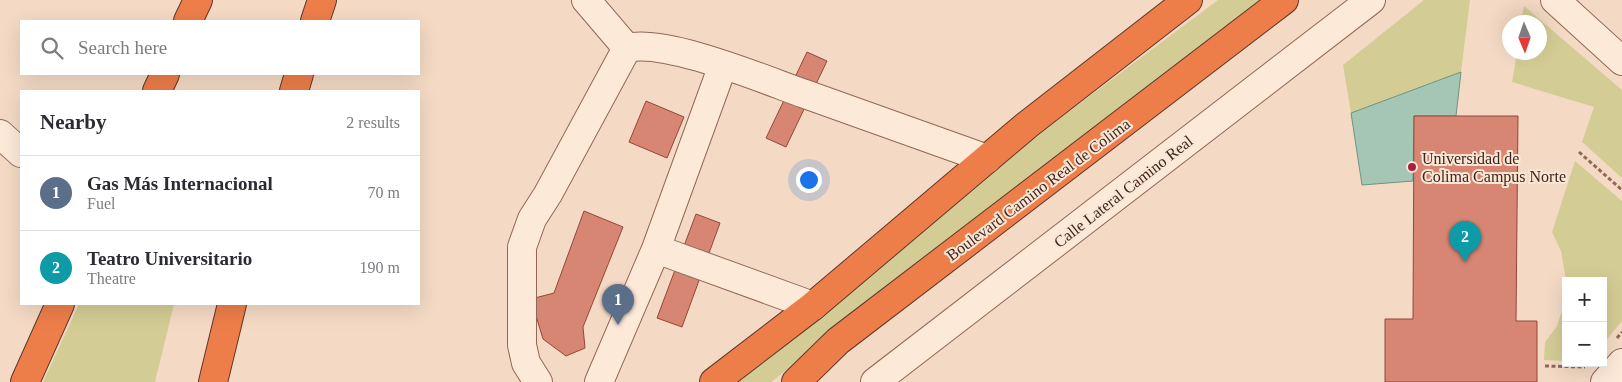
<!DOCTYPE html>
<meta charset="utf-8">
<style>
:root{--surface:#fff;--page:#f7f7f7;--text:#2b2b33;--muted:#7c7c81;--line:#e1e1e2;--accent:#ea580c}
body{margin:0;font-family:Georgia,serif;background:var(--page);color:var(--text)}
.controls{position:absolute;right:15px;bottom:15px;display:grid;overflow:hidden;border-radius:0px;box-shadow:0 5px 20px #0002}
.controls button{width:45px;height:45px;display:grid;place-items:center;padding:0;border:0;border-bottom:1px solid var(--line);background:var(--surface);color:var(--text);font:25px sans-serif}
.compass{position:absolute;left:1502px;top:15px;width:45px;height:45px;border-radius:50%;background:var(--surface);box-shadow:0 5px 20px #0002;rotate:178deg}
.you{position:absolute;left:808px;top:179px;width:18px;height:18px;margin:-12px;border:4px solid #fff;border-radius:50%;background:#1a73e8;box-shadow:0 0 0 8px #1a73e833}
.badge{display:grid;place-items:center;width:32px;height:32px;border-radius:50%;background:var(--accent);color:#fff;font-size:16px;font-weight:700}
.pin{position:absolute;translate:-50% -41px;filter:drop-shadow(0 1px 2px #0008)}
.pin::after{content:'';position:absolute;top:26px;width:18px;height:15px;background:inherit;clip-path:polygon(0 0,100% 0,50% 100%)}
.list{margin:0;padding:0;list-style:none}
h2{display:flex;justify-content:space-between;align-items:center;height:65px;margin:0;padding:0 20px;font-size:21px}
h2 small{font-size:16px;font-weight:400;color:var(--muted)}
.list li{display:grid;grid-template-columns:32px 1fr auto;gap:15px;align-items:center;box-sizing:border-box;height:75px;padding:0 20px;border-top:1px solid var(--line)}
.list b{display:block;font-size:19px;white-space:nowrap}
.list p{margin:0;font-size:16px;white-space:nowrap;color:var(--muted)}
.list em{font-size:16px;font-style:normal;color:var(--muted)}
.icon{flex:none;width:28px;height:28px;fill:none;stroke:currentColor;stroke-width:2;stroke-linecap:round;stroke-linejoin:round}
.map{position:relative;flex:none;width:1622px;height:382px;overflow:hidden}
.search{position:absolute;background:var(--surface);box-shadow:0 5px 20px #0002;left:20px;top:20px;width:400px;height:55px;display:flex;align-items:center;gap:12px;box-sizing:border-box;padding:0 18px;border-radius:0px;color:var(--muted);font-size:19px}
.panel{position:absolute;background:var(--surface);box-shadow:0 5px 20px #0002;left:20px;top:90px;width:400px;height:215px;border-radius:0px}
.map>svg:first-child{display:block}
.green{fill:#d4cc95}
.water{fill:#a6c6b5;stroke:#6b9681}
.building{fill:#d78674;stroke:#944739}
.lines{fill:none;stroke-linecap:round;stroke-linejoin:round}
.minor-casing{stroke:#916857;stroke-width:30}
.highway-casing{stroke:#5f372c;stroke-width:30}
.path{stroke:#916857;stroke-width:3;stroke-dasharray:4 2.5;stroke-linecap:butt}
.minor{stroke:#fde9d8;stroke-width:28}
.highway{stroke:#ed7e4a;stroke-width:28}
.poi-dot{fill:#a91f41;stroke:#fae6d4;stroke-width:2}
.labels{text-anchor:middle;stroke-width:4;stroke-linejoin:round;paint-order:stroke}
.poi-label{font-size:16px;fill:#3f251d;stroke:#fae6d4;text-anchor:start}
.street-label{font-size:16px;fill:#3f251d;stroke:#fae6d4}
</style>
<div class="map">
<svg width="1622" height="382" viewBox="0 0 1622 382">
<rect width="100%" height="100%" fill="#f4dac4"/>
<!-- green -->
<path class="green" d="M1218,0H1264L771,382H731L1000,163Z
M1424,0H1470L1461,72L1351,113L1343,65Z
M1524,6L1622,90V178L1582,142L1594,107L1512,82L1517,53L1540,52V22H1521Z
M1575,161L1622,201V321L1603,344V281H1566L1561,251L1552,232Z
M1566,298V361L1544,360L1545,342L1557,326Z
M79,304H174L155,382H43Z"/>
<!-- water -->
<path class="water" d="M1461,72L1456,116H1414L1413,181L1362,185L1351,113Z"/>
<!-- building -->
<path class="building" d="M807,52L827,61L786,147L766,138Z
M646,101L684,117L667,158L629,142Z
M1414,116H1518L1516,321H1537V382H1385V319H1413Z
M584,211L623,227L583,327L585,348L566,356L543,339L531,299L554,293Z
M696,214L720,223L682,327L657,318Z"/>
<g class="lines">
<defs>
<path id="minor" d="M1555,0L1622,61
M627,48C665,38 765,80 805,94C866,116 926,137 987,159
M0,134L21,153
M656,249L813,306
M538,382L526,363L522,345V247L532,219L548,194L627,48L586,0
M599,382L656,249L723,65
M875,382L1371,0
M1605,382L1622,363"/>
<path id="highway" d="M188,21L198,0
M315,21L322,0
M157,91L165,74
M294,91L299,74
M25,382L60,304
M213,382L232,304
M714,382L813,306L1027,125L1188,0
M796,382L838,341L1284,0"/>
</defs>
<!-- minor casing -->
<use href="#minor" class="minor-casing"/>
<!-- highway casing -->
<use href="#highway" class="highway-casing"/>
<!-- path -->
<path class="path" d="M1579,152L1622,190
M1617,338L1622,332
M1545,366L1585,367"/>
<!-- minor -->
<use href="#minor" class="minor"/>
<!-- highway -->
<use href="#highway" class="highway"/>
</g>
<!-- markers -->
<circle class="poi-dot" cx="1412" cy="167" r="5"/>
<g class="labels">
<!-- poi labels -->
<g class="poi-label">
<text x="1422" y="164">Universidad de<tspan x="1422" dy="18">Colima Campus Norte</tspan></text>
</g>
<!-- street labels -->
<g class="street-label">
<text transform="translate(1038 189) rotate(-37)" y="6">Boulevard Camino Real de Colima</text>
<text transform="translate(1123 191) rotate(-38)" y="6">Calle Lateral Camino Real</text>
</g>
</g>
</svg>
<div class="controls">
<button>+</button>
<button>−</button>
</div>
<svg class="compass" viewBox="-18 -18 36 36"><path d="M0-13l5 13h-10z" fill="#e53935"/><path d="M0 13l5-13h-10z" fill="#7c7c81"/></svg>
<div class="you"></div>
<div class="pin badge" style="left:618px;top:325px;background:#5c6f8a">1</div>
<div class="pin badge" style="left:1465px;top:262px;background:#0f9aa8">2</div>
<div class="search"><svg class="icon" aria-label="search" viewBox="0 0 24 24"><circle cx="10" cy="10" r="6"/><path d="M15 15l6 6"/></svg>Search here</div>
<section class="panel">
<h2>Nearby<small>2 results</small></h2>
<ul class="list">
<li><span class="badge" style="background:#5c6f8a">1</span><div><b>Gas Más Internacional</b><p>Fuel</p></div><em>70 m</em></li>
<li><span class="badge" style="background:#0f9aa8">2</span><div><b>Teatro Universitario</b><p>Theatre</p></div><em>190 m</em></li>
</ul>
</section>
</div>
